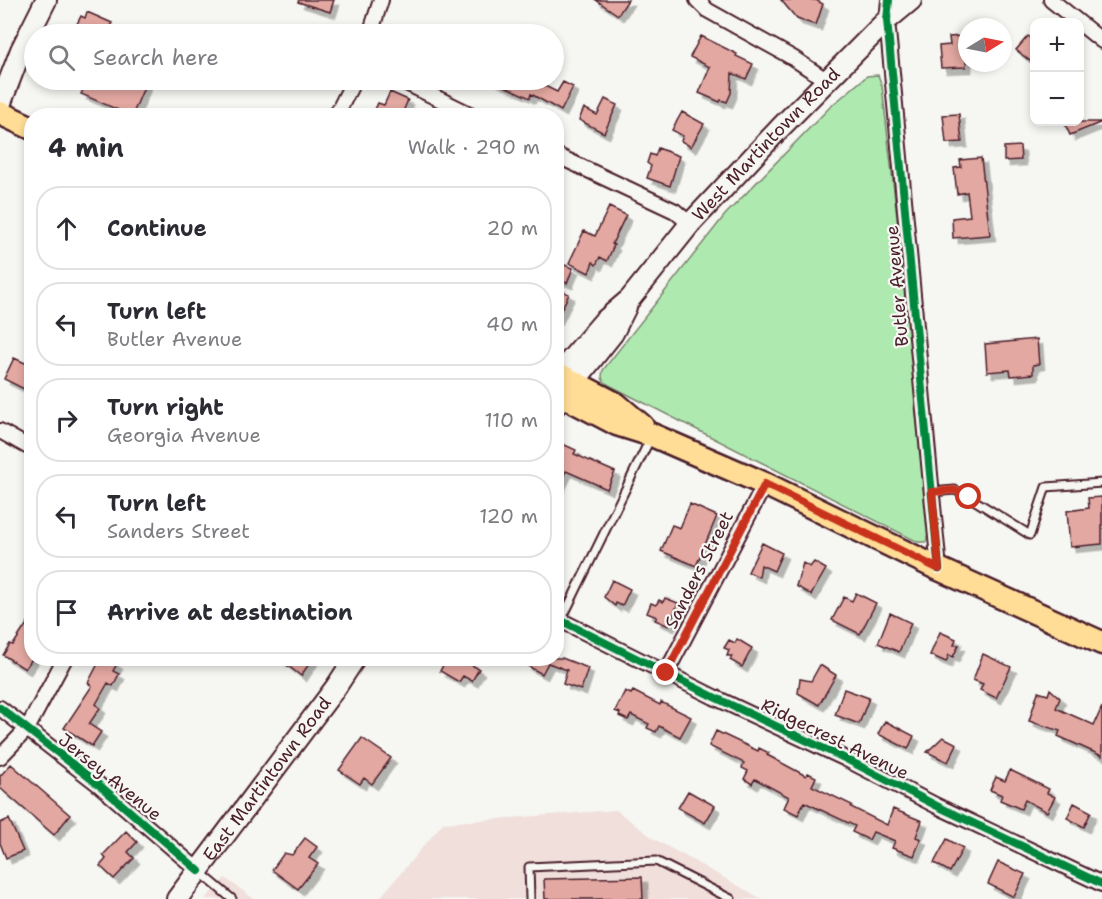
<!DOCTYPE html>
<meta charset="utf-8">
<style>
:root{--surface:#fff;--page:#f7f7f7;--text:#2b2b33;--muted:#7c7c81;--line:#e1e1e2}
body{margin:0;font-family:"Shantell Sans",sans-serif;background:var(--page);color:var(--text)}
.controls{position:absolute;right:18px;top:18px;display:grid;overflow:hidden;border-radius:12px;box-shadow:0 3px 9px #0003}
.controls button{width:54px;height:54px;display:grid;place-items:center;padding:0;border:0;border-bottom:2px solid var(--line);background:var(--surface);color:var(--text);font:30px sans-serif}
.compass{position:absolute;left:958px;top:18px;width:54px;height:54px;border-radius:50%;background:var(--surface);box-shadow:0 3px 9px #0003;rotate:80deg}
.stop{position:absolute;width:18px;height:18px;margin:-14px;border:4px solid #c8321e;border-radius:50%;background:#fff}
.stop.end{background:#c8321e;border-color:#fff;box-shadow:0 2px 6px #0008}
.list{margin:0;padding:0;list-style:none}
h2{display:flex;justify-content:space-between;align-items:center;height:78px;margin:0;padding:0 24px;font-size:26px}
h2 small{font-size:20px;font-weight:400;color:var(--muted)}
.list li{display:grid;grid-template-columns:39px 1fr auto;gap:18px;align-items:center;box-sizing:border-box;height:84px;margin:0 12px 12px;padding:0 12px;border:2px solid var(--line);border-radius:24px}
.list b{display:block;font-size:22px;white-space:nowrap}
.list p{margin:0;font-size:20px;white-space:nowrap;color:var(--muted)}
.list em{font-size:20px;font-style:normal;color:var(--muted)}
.icon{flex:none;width:33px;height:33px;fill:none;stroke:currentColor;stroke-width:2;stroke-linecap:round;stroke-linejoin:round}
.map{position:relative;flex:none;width:1102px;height:899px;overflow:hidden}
.search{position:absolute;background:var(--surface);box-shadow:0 3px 9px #0003;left:24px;top:24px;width:540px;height:66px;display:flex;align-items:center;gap:15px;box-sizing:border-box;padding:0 21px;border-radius:33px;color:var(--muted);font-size:22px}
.panel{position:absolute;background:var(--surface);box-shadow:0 3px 9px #0003;left:24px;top:108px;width:540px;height:558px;border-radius:24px}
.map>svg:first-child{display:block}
.built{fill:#f0dfda}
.green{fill:#aeeab0;stroke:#7c846e;stroke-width:1.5}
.building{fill:#e2a8a1;stroke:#4a1f2b;stroke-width:1.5;filter:url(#shadow)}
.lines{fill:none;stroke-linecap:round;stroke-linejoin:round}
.lane-casing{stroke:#4a1f2b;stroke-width:11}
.street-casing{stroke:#4a1f2b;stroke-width:18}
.secondary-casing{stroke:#4a1f2b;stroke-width:24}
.primary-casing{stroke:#4a1f2b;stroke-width:27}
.lane{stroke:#f6f6f2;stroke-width:7}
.street{stroke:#f6f6f2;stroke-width:14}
.secondary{stroke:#f6f6f2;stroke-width:20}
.primary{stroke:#ffdd96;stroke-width:22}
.cycleway-casing{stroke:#f6f6f2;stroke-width:11}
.cycleway{stroke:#00873e;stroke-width:8}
.route{stroke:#c8321e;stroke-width:8}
.labels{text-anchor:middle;stroke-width:4.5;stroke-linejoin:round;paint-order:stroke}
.street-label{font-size:18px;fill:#4a1f2b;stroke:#f6f6f2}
</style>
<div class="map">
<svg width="1102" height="899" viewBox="0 0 1102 899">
<defs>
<filter id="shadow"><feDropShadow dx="5.5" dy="5.5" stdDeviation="0" flood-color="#0004"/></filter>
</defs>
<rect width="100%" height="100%" fill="#f6f6f2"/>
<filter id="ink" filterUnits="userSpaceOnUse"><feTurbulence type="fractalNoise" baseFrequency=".0167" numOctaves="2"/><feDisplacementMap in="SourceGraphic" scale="12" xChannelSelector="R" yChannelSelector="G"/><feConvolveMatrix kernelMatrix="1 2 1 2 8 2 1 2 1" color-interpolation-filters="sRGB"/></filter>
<g filter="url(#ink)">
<!-- built -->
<path class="built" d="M616,810L654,839L762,899H379L443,823Z
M225,878L254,899H205Z"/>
<!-- green -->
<path class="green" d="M878,75L882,86L924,455L928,535L926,542H918L609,385C602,381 601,378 603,370L725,215L829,108L867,76Z"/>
<!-- building -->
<path class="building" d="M299,0H334L330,12L298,2Z
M596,0H628L618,15Z
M781,0H816L823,4L816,25L797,19Z
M87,12L112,23L107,34H86L87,31L76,26L81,16L85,18Z
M701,36L737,54L736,56L753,64L746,79L732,73L731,93L727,102L721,100L720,102L699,93L710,67L690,57Z
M962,36V46L967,45L966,67L941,68L939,46L950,45L949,37Z
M1028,36L1035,41V56L1030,61L1016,50Z
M88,80H147L132,116L81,94Z
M491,80H533L557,92L563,82L573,87L561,111L531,94L530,98Z
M390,92L408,100L402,114L406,116H372L378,103L384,105Z
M605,99L617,105L604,133L579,120L584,108L597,115Z
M682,112L704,124L691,147L681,141L683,136L672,130Z
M959,114L962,142L946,143L943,115Z
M1064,122H1102L1070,135Z
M1020,146L1021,160L1004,161V147Z
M658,148L679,156L670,186L647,178L651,166L647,163L650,154L655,156Z
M981,158L990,235L953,238L952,218L970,216L967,192L957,194L954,168L961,167L960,160Z
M609,207L626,215L612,244L614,245L607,261L600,257L596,265L593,262L589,273L569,263L584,231L595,236Z
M556,262L573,268L567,283L556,279Z
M556,288L569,294L556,320Z
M1037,339L1039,364L1033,365V374L1011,376L1010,370L987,372L985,344Z
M14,358L32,366V378L26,390L4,379Z
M556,441L576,450L574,454L615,472L607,489L566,471L556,492Z
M1102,497V544L1070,547L1067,511L1089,508L1088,498Z
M690,504L717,516L696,566L661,551L672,525L680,528Z
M762,543L782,553L774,571L761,565L759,577L748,572Z
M814,562L826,569L811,595L796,586L803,563L810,567Z
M612,580L630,589L622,606L616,603L615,606L604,597Z
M856,593L876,603L860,634L832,620L844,597L852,601Z
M665,598L678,603L669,626L655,620L657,617L647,613L651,603L656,605L659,600L663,602Z
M890,613L911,623L899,652L878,643Z
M32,616V659L25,669L3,655L10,644L13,645Z
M940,632L956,639L954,645H959L953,657L949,655L946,662L930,655Z
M737,639L752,648L742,667L730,660L732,656H727L729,650L724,648L729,640L735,643Z
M983,654L1011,667L996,698L980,690L983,684L973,680Z
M101,658H107L117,664L113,671L119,674L113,686L108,683L96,704L100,708L89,724L101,732L92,746L64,728L92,686L88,683Z
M278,658H313L301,676Z
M447,658H460L479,669L472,681L463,676L459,682L440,671Z
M529,658H562L588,668L581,690L563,684L567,670L548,663L542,674L526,665Z
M820,665L836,675L819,705L798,693L800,679L811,681Z
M844,689L869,698L859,724L835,715Z
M1050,689L1060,698L1056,708L1094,725L1102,707V756L1058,736L1060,731L1029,721L1038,692L1048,695Z
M625,691L631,694L633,691L660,705L661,702L691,717L680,737L659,726L656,732L647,728L649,724L631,715L628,720L619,716L620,713L615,711Z
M885,721L914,736L908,749L878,734Z
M716,731L758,751L759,748L769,753L767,755L806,776L808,773L816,777L812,786L852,805L851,807L887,825L893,809L922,821L916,837L921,839L914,856L892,848L895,841L873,832L869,840L852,832L855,826L804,802L798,815L784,808L789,797L755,779L752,784L744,779L748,771L742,768L744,763L709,746Z
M943,737L957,744L948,762L927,752Z
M362,738L391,758L372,784L364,778L360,784L339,770Z
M11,764L70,815L54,835L0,788V776Z
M1010,770L1049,789L1047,793L1055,797L1047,812L1025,800L1021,809L1000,800L1002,795L990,790L996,777L1005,781Z
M688,791L715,806L705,823L678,808Z
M1074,803L1091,812L1084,827L1067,818Z
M9,819L23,851L6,858L0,843V823Z
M126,831L137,842L128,852L134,858L114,879L100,866L106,859L103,855Z
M305,838L317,847L309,858L318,864L298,889L272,870L284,853L292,855Z
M947,839L963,848L950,872L934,863Z
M998,862L1025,874L1014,897L988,884Z
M642,877L643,899H545L544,879Z"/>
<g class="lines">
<defs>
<path id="lane" d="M931,492L955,490L969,497L1030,535L1046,487L1102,483
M561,621L651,437
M200,872L232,899
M530,899L529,867L656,861L731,899"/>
<path id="street" d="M697,0L707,10L793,58L826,80
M889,0L887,20L939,569
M1051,0L1102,41
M370,34L381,0
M400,80L474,116
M336,116L354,80
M556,155L675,211L690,224
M0,431L32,449
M556,618L714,697L846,759L937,806L1102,884
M666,673L765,484
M0,708L98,784L199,871
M0,757L27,729L65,658"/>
<g id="secondary">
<path d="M0,105L21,50L46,0"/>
<path id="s1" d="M556,377L603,322L630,299L690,224L781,127L887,20L911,0"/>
<path d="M556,405L613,333L626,307"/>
<path id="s2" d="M177,899L336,687L355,658"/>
</g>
<path id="primary" d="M0,113L32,128
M556,373L616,404L642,426
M556,392L617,424L652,435L765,484L939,569L1102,643"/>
</defs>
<!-- lane casing -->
<use href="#lane" class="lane-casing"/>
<!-- street casing -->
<use href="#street" class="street-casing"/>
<!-- secondary casing -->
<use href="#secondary" class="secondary-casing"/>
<!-- primary casing -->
<use href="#primary" class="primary-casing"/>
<!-- lane -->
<use href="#lane" class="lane"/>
<!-- street -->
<use href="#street" class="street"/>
<!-- secondary -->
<use href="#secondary" class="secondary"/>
<!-- primary -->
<use href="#primary" class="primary"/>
<defs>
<path id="cycleway" d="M889,0L887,20L939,569
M556,618L714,697L846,759L937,806L1102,884
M0,708L98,784L199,871"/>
</defs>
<!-- cycleway casing -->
<use href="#cycleway" class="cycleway-casing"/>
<!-- cycleway -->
<use href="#cycleway" class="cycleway"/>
</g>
</g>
<g class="lines" filter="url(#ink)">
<!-- route -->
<path class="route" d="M666,673L765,484L939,569L932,492L955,490L969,497"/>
</g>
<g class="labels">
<!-- street labels -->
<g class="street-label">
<text dy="6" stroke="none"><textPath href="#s1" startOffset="314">West Martintown Road</textPath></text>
<text transform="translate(897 286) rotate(-95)" y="6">Butler Avenue</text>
<text transform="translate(699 570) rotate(-63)" y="6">Sanders Street</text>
<text transform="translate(835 739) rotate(26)" y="6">Ridgecrest Avenue</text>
<text transform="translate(110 777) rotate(39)" y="6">Jersey Avenue</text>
<text dy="6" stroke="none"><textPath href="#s2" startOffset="150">East Martintown Road</textPath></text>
</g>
</g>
</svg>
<div class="controls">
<button>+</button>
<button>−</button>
</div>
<svg class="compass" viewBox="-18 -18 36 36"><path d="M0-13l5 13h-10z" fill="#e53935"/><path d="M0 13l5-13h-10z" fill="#7c7c81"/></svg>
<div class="stop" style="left:969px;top:497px"></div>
<div class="stop end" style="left:666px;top:673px"></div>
<div class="search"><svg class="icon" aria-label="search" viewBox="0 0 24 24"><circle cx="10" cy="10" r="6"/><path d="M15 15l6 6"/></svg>Search here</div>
<section class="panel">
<h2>4 min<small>Walk · 290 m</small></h2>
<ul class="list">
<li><svg class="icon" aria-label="ahead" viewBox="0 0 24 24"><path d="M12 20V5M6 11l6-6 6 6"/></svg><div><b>Continue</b></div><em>20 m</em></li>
<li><svg class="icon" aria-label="left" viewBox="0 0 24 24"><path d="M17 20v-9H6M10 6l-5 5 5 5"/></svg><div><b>Turn left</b><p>Butler Avenue</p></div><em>40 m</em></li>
<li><svg class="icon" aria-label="right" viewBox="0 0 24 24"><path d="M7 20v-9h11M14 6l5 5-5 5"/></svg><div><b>Turn right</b><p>Georgia Avenue</p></div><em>110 m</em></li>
<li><svg class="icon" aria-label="left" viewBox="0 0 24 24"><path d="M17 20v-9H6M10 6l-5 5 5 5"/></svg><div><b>Turn left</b><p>Sanders Street</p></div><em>120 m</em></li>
<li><svg class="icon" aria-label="arrive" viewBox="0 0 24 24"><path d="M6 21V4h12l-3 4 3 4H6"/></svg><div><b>Arrive at destination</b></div></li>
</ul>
</section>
</div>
